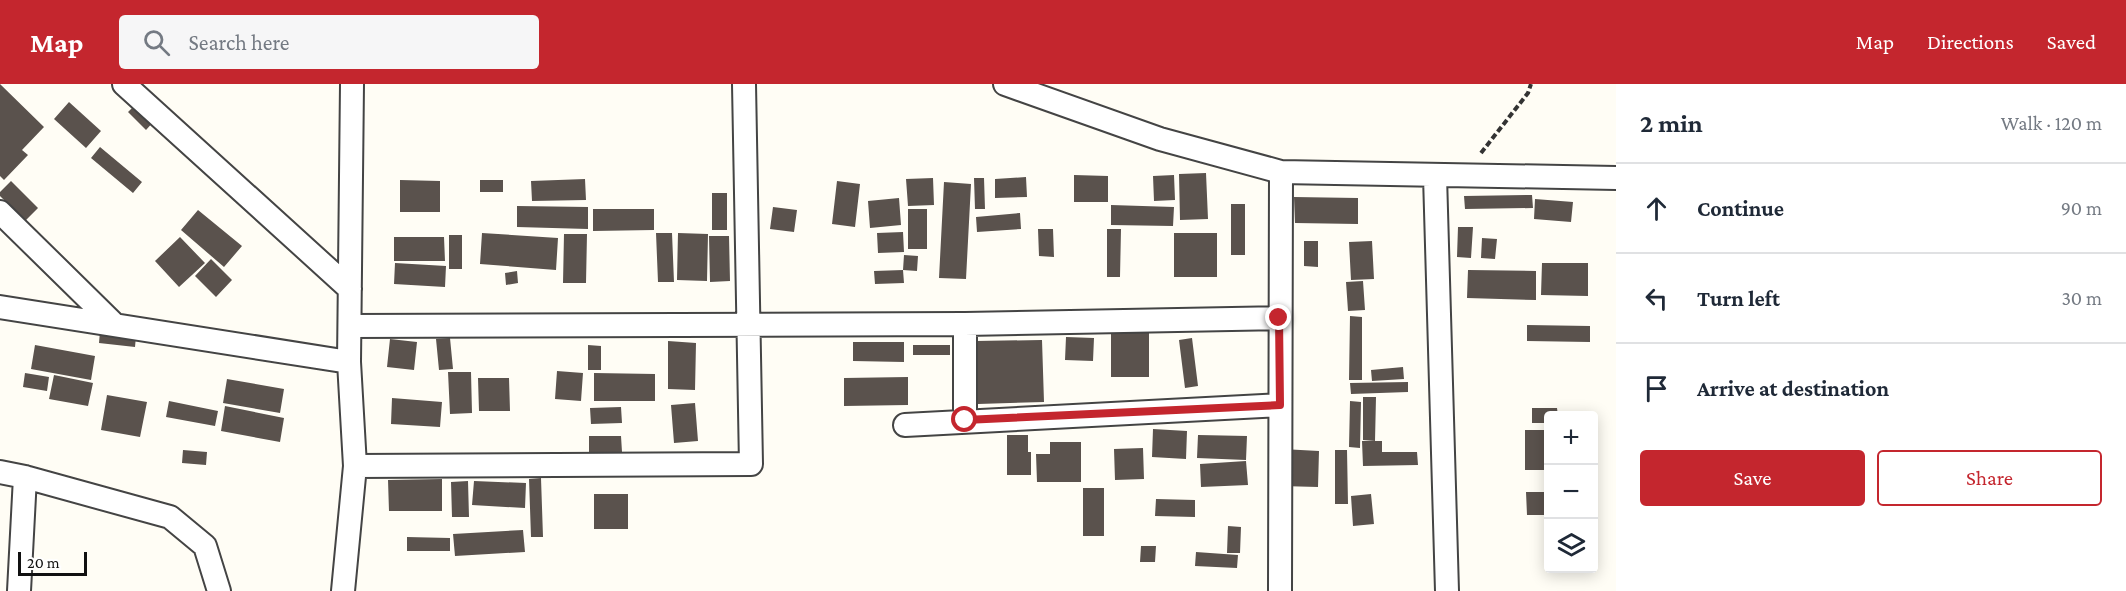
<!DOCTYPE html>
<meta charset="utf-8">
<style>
:root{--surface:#fff;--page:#f6f6f7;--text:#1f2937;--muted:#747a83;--line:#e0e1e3;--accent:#c4262e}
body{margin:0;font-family:"Crimson Pro",serif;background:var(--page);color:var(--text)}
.controls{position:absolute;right:18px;bottom:18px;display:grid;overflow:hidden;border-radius:6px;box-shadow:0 3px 15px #0003}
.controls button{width:54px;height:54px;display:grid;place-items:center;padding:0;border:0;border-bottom:2px solid var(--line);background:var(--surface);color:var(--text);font:30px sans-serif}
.scale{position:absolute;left:18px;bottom:15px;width:69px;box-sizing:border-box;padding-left:6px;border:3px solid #111;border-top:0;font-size:16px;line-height:21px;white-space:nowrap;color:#111;-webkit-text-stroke:4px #fff;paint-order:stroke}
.stop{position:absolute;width:18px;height:18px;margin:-14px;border:4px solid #c4262e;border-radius:50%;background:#fff}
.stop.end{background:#c4262e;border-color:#fff;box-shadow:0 2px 6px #0008}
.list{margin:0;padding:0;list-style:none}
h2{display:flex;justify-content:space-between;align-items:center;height:78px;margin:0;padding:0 24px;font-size:26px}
h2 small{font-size:20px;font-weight:400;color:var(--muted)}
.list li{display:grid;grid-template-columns:39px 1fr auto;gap:18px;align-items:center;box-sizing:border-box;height:90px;padding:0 24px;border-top:2px solid var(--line)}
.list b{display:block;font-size:22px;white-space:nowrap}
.list em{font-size:20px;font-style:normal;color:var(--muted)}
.actions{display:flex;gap:12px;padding:18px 24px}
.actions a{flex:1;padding:14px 0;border:2px solid var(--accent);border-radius:6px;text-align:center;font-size:21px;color:var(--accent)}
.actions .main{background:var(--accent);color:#fff}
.icon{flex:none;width:33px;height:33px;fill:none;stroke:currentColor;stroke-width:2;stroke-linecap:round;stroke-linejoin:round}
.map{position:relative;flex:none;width:1616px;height:507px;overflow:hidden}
header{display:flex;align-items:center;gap:36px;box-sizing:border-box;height:84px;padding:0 30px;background:var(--accent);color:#fff}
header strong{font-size:28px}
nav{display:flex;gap:33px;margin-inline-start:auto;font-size:21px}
.search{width:420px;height:54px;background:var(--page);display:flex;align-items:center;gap:15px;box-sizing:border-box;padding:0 21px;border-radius:6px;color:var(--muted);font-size:22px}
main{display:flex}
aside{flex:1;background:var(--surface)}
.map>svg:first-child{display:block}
.building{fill:#5a524d}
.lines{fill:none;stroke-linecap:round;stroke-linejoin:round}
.street-casing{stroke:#444;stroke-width:26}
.path{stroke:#333;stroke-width:4;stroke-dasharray:6 3;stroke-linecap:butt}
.street{stroke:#fff;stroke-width:22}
.route{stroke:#c4262e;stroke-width:8}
</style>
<header>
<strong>Map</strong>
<div class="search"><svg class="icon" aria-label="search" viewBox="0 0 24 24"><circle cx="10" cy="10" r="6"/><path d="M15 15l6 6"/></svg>Search here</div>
<nav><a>Map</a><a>Directions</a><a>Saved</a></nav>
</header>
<main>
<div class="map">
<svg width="1616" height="507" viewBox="0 0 1616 507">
<rect width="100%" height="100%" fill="#fffdf5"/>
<!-- building -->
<path class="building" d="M0,0L44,43L22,66L28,71L4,96L0,92Z
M69,18L101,47L86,64L54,35Z
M137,19L155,36L146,46L128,28Z
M100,63L142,98L133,109L91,74Z
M1206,89L1208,135L1180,136L1179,90Z
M1074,91L1108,92V118H1074Z
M1174,91L1175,116L1154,117L1153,92Z
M1026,93L1027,113L995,114V95Z
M933,94L934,121L908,122L906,95Z
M974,94H984L985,125H975Z
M585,95L586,116L532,117L531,97Z
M400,96L440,97V128H400Z
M480,96H503V108H480Z
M11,97L38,124L25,137L0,112V108Z
M837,97L860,100L855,143L832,140Z
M944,98L971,100L966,195L939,194Z
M712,109H727V146H712Z
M1532,111L1533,124L1465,125L1464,112Z
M1294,113L1358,114V140L1295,139Z
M899,114L901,141L870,144L868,117Z
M1535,115L1573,118L1571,138L1534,135Z
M1231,120H1245V171H1231Z
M1111,121L1174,123L1173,142L1111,141Z
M517,122L588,123V145L517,143Z
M773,123L797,126L794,148L770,145Z
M593,125H654V146L593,147Z
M908,125H927V165H908Z
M198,126L242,162L224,183L181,146Z
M1020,129L1021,145L977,148L976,133Z
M1458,143H1473L1471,174L1457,173Z
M1038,145H1053L1054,173L1039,172Z
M1107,145H1121L1120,193H1107Z
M903,148L904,168L878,169L877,149Z
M482,149L558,154L556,186L480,180Z
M656,149H672L674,198H658Z
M678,149L708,150L707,197L677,196Z
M1174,149H1217V193H1174Z
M564,150H587L586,199H563Z
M449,151H462V185H449Z
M709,152H729L730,197L710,198Z
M180,153L205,179L179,203L155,177Z
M394,153H444L445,177H394Z
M1482,154L1497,155L1495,175L1481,174Z
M1304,157H1318V183L1304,182Z
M1372,157L1374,195L1351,196L1349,158Z
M904,171L918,172L917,187L903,186Z
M211,175L232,196L216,213L195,192Z
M395,179L446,182L445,203L394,200Z
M1542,179H1588V212L1541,211Z
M903,186L904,199L875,200L874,187Z
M1468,186L1536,187V216L1467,214Z
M517,187L518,199L506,201L505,189Z
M1363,197L1365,226L1348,227L1346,198Z
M1350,232L1362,233V296H1349Z
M1527,241L1590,242V258L1527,257Z
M100,247L136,252L135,263L99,259Z
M1111,248H1149V293H1111Z
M1066,253L1094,254L1093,277L1065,276Z
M450,254L453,285L439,286L436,255Z
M1192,254L1198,302L1185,304L1179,256Z
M390,255L417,258L414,286L387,283Z
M1042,256L1044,318L978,320L976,257Z
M668,257L696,259L695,306L668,305Z
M853,258H904V278L853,277Z
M35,261L95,272L91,296L31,285Z
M588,261L601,262V286H588Z
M913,261H950V271H913Z
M1403,283L1404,295L1372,297L1371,286Z
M557,287L583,289L581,317L555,315Z
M448,288H471L472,329L450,330Z
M25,289L49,293L47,307L23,303Z
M594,289L655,290V317H594Z
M54,291L93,299L88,322L49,315Z
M908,293V321L844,322V294Z
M478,294H509L510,327H479Z
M227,295L284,305L280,329L223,319Z
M1408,298V308L1351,310L1350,299Z
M107,311L147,318L140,353L101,346Z
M1363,313H1376L1375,357L1363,356Z
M392,314L442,318L440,343L391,340Z
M169,317L218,327L215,342L166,333Z
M1350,317L1361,318L1360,364L1349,363Z
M695,319L698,357L674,359L671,321Z
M225,322L284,334L280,358L221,347Z
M621,323L622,339L591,340L590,324Z
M1532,324H1557L1558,332H1548V339H1532Z
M1153,345L1187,347L1186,375L1152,373Z
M1525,346H1548V386H1525Z
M1007,351H1028V368H1031V391H1007Z
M1198,351L1247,352L1246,376L1197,374Z
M589,352H621L622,368H589Z
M1362,357H1382V368H1417L1418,381L1363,382Z
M1050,358H1081V398H1037L1036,370H1050Z
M1143,364L1144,395L1115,396L1114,365Z
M1282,365L1319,367L1318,403L1281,402Z
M183,366L207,368L206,381L182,379Z
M1335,366H1347L1348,420H1335Z
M1246,377L1248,401L1201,403L1200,380Z
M541,394L543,453H531L529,395Z
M442,395V427H389L388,396Z
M468,397L469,433H452L451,398Z
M474,397L526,399L525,424L472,421Z
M1594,399H1597L1596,417H1594Z
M1083,404H1104V452H1083Z
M1526,408H1548V431H1527Z
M594,410H628V445H594Z
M1371,410L1374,440L1353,442L1351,412Z
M1156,415L1195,416V433L1155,432Z
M1228,442L1241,443L1240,469H1227Z
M523,446L525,468L455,472L453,450Z
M407,453L450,454V467H407Z
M1141,462H1156L1155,478H1140Z
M1196,468L1238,471L1237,484L1195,482Z"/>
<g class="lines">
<defs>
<path id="street" d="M124,0L350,205
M1005,0L1160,55L1281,88L1616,94
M1435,92L1447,507
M0,128L115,241
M0,223L349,278
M350,242L965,240L1279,234
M965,336V240
M905,341L1280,321
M355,382L751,380L744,0
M0,388L25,393L170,433L205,462L219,507
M19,507L25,393
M343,507L355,382L349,278L352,0
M1280,507L1281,88"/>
</defs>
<!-- street casing -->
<use href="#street" class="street-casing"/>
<!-- path -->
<path class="path" d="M1481,69L1528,9L1531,0"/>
<!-- street -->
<use href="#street" class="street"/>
</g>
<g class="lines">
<!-- route -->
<path class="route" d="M965,336L1280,321L1279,234"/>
</g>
</svg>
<div class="controls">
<button>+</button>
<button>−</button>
<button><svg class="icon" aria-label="layers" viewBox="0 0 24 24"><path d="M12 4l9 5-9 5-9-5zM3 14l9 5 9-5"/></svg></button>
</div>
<div class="scale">20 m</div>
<div class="stop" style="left:965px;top:336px"></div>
<div class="stop end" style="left:1279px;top:234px"></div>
</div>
<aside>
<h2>2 min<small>Walk · 120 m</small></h2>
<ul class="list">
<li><svg class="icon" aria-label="ahead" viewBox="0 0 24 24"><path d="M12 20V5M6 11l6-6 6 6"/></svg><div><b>Continue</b></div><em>90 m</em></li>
<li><svg class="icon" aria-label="left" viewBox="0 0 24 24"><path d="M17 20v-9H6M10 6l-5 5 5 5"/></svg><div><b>Turn left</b></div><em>30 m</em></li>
<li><svg class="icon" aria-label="arrive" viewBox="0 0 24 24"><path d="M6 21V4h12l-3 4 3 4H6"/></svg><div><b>Arrive at destination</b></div></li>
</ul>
<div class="actions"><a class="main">Save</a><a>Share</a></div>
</aside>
</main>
